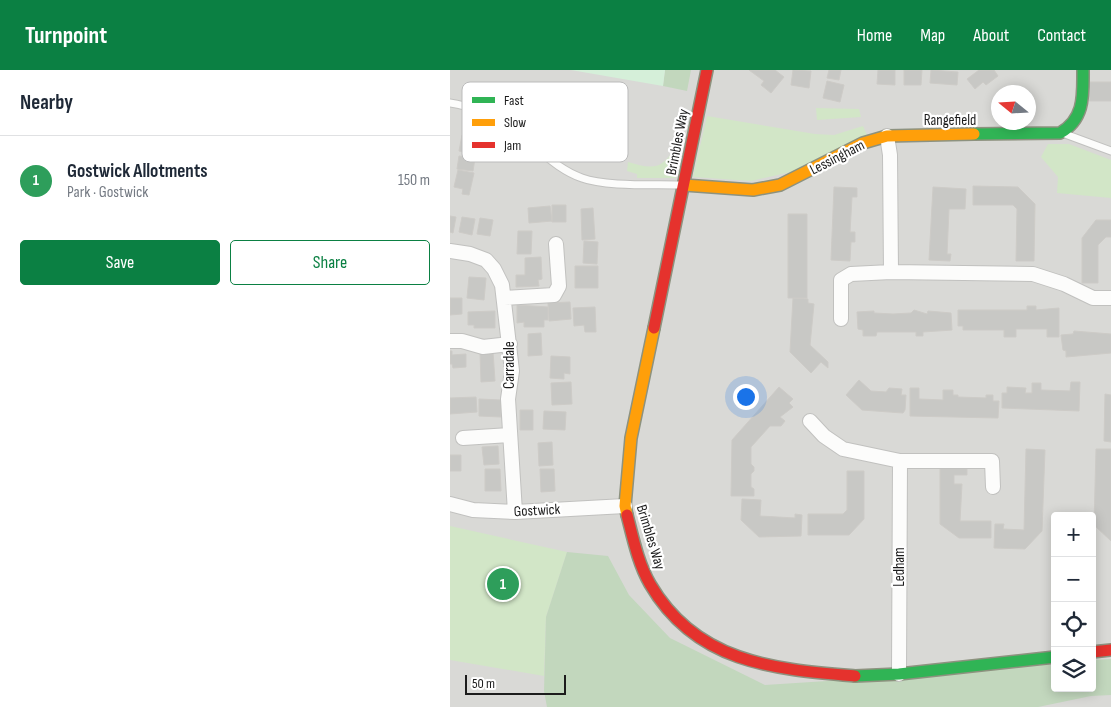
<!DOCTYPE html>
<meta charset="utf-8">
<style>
:root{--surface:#fff;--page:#f6f6f7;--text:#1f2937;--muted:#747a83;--line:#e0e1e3;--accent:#0b8043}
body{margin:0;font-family:"Sofia Sans Condensed",sans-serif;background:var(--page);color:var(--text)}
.controls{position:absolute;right:15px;bottom:15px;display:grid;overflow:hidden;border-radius:5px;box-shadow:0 2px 12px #0003}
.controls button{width:45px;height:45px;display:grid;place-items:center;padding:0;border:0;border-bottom:1px solid var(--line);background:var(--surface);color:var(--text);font:25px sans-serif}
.compass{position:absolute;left:541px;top:15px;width:45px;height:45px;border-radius:50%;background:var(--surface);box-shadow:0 2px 12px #0003;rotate:288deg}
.scale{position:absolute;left:15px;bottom:12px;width:101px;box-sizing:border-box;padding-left:5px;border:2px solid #1c1c1c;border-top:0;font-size:14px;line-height:18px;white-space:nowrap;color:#1c1c1c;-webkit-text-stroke:4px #fff;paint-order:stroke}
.you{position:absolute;left:295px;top:326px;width:18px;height:18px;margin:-12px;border:4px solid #fff;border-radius:50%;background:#1a73e8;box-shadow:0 0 0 8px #1a73e833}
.badge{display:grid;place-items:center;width:32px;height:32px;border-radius:50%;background:var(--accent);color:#fff;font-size:16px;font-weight:700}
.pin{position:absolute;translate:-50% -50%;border:2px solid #fff;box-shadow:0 1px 5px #0006}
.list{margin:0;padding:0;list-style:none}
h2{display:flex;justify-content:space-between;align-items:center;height:65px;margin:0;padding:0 20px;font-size:21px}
h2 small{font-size:16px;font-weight:400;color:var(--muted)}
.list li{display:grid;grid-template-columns:32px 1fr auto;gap:15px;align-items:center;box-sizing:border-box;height:90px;padding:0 20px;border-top:1px solid var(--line)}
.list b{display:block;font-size:19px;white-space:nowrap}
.list p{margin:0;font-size:16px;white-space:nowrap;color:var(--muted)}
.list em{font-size:16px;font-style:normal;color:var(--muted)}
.actions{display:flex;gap:10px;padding:15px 20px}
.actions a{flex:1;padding:11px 0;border:1px solid var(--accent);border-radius:5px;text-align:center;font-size:18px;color:var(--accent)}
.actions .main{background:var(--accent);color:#fff}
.icon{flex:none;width:28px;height:28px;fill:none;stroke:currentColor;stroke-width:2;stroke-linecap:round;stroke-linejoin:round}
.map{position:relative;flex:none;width:661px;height:637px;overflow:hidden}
header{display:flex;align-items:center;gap:30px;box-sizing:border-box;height:70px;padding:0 25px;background:var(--accent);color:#fff}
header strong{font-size:24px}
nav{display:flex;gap:28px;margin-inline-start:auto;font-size:18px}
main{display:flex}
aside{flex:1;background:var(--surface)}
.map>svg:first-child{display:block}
.residential{fill:#d9d9d6;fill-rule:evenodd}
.grass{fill:#d2e6c7}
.forest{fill:#c2d7bd}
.park{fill:#d5efd9}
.building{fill:#c8c8c5;stroke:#cdcbc7}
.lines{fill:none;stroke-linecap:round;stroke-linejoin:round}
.lane-casing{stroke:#c1c1bf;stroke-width:9}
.street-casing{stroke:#c1c1bf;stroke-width:16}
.fast-casing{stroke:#8d927f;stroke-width:14}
.slow-casing{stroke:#8d927f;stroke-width:14}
.jam-casing{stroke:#8d927f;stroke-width:14}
.lane{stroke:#fcfcfb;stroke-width:7}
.street{stroke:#fcfcfb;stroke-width:14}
.fast{stroke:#30b455;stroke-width:11}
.slow{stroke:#ff9f0a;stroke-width:11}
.jam{stroke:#e5322d;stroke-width:11}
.labels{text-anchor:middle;stroke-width:4.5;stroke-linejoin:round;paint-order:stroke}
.street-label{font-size:15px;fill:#1c1c1c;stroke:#fff}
.key{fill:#fff;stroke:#bbb;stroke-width:1}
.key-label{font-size:14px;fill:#1c1c1c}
</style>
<header>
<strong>Turnpoint</strong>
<nav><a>Home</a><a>Map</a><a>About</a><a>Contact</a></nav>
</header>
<main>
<aside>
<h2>Nearby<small></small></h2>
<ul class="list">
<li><span class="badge" style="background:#2e9e5b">1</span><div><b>Gostwick Allotments</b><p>Park · Gostwick</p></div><em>150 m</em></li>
</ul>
<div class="actions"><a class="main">Save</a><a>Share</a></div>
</aside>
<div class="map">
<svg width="661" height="637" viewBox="0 0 661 637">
<rect width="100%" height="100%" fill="#eaeae5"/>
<!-- residential -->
<path class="residential" d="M0,0H661V637H0ZM548,22H578V52H548ZM605,446H642V618H605Z"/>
<!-- grass -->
<path class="grass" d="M366,38L409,39L411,47L367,50Z
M257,46L365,64L384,65L413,56L417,65L341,102L301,111L243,107Z
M598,74H619L661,90V128L607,123L608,107L591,87Z
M224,78L232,79L226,108H187V104L177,101L178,92C199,98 212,102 224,78Z
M0,456L117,482L96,547L94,606L0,590Z"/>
<!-- forest -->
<path class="forest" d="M215,0H241L237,21L213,16Z
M117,482L158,486L179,525L220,568L315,615L485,604L605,594V618H642V590L661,589V625L641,626L588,637H97L94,621L96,547Z"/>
<!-- park -->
<path class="park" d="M121,0H215L213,16Z"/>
<!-- building -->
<path class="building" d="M299,0H325L334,7L321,23L311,15L314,11Z
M343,0L361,1L359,18L341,15Z
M379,0H391L389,10L377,8Z
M428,0H445V15L427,14Z
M454,0H472L471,15H454Z
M481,0L508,2L507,15L480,13Z
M529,0H544L548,6L536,15L533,12L525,19L517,9Z
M377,11L394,15L390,32L373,28Z
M639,12H661V31H639Z
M12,65L28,68L25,84L9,81Z
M9,86L25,88L23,101L7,99Z
M8,100L24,103L19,125L12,124L13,119L4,117Z
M523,116L568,117L585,134L584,191H566L567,139L563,135H523Z
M384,117L407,118V127H402L400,162H405V172H401L400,191L381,190Z
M483,117L516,119L515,139H499L497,184H501L500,191L479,190Z
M102,135H116V152H102Z
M100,136L102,151L79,153L78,138Z
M143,138L145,169L132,170L131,139Z
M338,144H357V228H338Z
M0,146L6,147L3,163L0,162Z
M12,147L25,149L22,165L9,162Z
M30,148L43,150L40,166L27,164Z
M646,150H661V167H656L648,175V213H632V168Z
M68,161H82L81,184H67Z
M134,171L148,172L147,194L133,193Z
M91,187L92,209L88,210L89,216L66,217V205H75V188Z
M125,196H148V218H125Z
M19,207L36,208L34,230L17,228Z
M0,228H12V244L0,245Z
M343,228L358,229V233L364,234L360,275L378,292V298L371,292L361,303L340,282Z
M120,232L121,249L99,251L98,233Z
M67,235L98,237V250H94V257H74V252L67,253Z
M577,236H586V240L609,238V267H597V259H566V267H554V260H513V256H508V240H577Z
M145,237L146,262H135L134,255L124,256L123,238Z
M464,240L477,244L478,241L501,243L502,260L473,262V266H466V262H427L426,266H413V260L408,259L407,242L424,241V243L443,244L461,243Z
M45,241V258H24V255H18V242Z
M624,261L661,264V283L616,287V281L613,280L611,265L623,264Z
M91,263L92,285L78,286V264Z
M0,281H2V285L16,284V297L3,298L2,294H0Z
M30,282H43L45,311L31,312Z
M101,286L120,287V304L114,303V309L100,308Z
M409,310L421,321L436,322L439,318L452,319L451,325H456L455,340L453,343L412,340L396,325Z
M121,312L122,334L102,335L101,313Z
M621,312H630L629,341L552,338V323H557V317L576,318L575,323H582V313H591V320L620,321Z
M329,317L343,329L339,333L343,337L330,347L335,351L331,356H320L301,377V394L304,397V401L301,404V417L304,419V426H281L282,370Z
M460,318H469V329L493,330V320H503V325H508V327L536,328V325H543V331H549L548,348L460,346Z
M655,324L661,325V372L654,371Z
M26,327L27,342L0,344V328Z
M29,329L51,330V347L29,346Z
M70,340H83V360H70Z
M94,341L116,342L115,360L93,359Z
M102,372L103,395L89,396L88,373Z
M48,376L49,394L34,395L32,377Z
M576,379L595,380L592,461L575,479L544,478L545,454H554L553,459L574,460Z
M646,379H661V471L644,455Z
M0,385H11V401H0Z
M490,396H517V405H504V414H512L510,451H541V468H509L490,454Z
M35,399H50L51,421H35Z
M90,399H104L105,421L91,422Z
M397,401H414V449L399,465H358V444H393L397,440Z
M292,429L311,430L310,446L345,448V444L352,445L351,466L309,467L291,450Z"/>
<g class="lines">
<defs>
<path id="lane" d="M0,33C31,37 58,55 81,74C97,87 112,101 132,108C156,117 206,114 232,115
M615,64L661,81"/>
<path id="street" d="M437,66L440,85L441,202
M0,181L20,184L36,190L44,199L52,215L62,301L58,329L65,442
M54,228L104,225L109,216L106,174
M391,249V210L401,204L441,202L583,204L614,214L643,228H661
M0,271H12L33,277L60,274
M360,351L374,366L393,379L450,391
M13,368L60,365
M0,434L23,440L65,442L175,436
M449,604L450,391H542L543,417"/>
<path id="fast" d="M524,64L610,63C635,49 633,25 633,0
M405,606L449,604L605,587"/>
<path id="slow" d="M234,115L303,120L330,115L413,73L437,66L524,64
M177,445L175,436L181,368L204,258"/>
<path id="jam" d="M204,258L257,0
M177,445C183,468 188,493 200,514C246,593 323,599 405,606
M642,582L661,580"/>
</defs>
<!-- lane casing -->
<use href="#lane" class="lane-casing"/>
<!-- street casing -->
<use href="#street" class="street-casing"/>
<!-- fast casing -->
<use href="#fast" class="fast-casing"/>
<!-- slow casing -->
<use href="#slow" class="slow-casing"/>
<!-- jam casing -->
<use href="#jam" class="jam-casing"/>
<!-- lane -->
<use href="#lane" class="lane"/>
<!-- street -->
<use href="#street" class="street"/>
<!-- fast -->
<use href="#fast" class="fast"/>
<!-- slow -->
<use href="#slow" class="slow"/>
<!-- jam -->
<use href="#jam" class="jam"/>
</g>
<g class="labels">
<!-- street labels -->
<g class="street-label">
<text x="500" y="55">Rangefield</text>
<text transform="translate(227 72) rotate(-79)" y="5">Brimbles Way</text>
<text transform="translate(387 87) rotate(-27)" y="5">Lessingham</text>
<text transform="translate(59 295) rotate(-90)" y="5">Carradale</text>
<text transform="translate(87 440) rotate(-3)" y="5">Gostwick</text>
<text transform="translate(201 467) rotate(73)" y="5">Brimbles Way</text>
<text transform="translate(449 497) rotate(-90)" y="5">Ledham</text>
</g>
</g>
<!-- legend -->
<rect x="12" y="12" width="166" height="80" rx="8" class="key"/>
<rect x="22" y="27" width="23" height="6" fill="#30b455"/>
<rect x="22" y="49" width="23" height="7" fill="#ff9f0a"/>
<rect x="22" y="72" width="23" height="6" fill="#e5322d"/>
<g class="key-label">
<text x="54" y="35">Fast</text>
<text x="54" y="57">Slow</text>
<text x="54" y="80">Jam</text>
</g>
</svg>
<div class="controls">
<button>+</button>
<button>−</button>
<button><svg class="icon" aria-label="locate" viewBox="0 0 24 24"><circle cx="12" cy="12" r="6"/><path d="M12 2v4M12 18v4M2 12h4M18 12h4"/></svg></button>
<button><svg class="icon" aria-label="layers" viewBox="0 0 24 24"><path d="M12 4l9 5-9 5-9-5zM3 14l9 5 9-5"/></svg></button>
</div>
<svg class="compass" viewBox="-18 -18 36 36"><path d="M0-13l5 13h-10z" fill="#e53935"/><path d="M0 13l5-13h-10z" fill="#747a83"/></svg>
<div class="scale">50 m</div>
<div class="you"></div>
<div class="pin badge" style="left:53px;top:514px;background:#2e9e5b">1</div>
</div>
</main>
